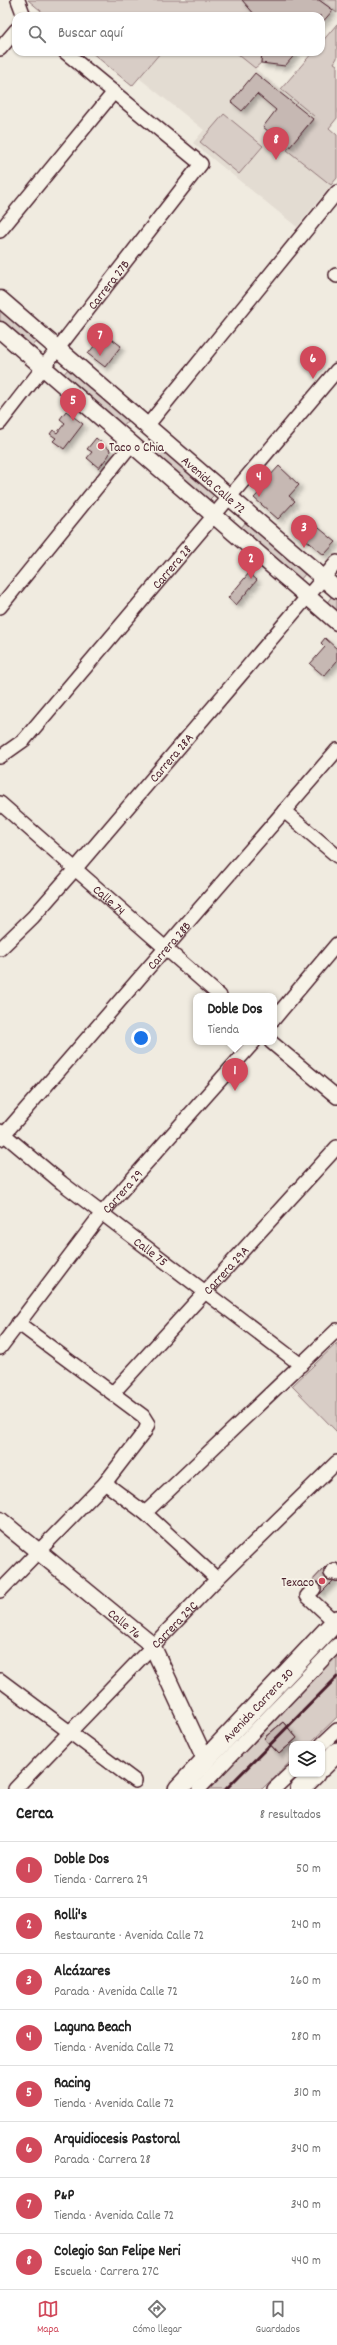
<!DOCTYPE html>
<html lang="es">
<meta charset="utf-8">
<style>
:root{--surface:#fff;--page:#f2f2f2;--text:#222;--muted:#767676;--line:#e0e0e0;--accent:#d1495b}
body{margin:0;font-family:Dekko,sans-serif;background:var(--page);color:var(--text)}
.controls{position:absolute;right:12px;bottom:12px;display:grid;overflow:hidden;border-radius:8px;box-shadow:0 1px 3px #0004}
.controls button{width:36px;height:36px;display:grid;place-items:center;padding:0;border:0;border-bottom:1px solid var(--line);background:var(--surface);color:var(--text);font:20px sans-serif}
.you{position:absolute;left:141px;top:1038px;width:14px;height:14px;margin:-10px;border:3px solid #fff;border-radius:50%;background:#1a73e8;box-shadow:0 0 0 6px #1a73e833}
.badge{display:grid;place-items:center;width:26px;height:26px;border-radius:50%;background:var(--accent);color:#fff;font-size:13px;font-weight:700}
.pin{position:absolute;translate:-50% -33px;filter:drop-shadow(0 1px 2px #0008)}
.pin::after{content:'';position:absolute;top:21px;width:14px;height:12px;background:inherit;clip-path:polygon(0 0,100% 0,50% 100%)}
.popup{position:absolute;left:193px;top:993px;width:84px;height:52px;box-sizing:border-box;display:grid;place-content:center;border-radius:8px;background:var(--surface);filter:drop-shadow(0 1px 3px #0005);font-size:13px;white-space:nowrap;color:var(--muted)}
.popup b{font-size:15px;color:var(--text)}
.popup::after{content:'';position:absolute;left:50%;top:100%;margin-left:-8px;border:8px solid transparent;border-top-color:var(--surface)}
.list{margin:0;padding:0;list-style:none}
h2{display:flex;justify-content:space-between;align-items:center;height:52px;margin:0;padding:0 16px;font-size:17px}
h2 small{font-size:13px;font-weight:400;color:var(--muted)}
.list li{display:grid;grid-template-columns:26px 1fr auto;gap:12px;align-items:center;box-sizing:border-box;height:56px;padding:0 16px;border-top:1px solid var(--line)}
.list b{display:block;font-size:15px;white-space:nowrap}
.list p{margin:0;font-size:13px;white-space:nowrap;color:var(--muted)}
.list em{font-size:13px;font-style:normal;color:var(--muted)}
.icon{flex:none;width:22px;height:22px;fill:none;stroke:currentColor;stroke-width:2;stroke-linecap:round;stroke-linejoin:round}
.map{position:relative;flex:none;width:337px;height:1789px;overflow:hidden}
.search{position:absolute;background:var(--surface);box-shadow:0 1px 3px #0004;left:12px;right:12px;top:12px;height:44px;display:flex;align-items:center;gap:10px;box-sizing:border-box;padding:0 14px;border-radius:12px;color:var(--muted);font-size:15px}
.sheet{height:500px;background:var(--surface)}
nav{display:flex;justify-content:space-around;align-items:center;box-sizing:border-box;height:56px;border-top:1px solid var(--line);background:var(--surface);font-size:11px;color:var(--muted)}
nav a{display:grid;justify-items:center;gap:2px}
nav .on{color:var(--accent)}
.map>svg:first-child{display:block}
.built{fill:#e3dcd2}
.green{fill:#d8cdc6;stroke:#917678}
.building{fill:#c6b8b3;stroke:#4a1f2b;filter:url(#shadow)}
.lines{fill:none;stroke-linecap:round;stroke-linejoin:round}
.minor-tunnel{stroke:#cfc2bc;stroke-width:13;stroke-dasharray:13 6;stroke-linecap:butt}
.minor-casing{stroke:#4a1f2b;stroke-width:16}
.major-casing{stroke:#4a1f2b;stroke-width:19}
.highway-casing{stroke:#4a1f2b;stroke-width:22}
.minor{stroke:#f7f3e8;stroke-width:13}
.major{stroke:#f7f3e8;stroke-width:16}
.highway{stroke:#f7f3e8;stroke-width:19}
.rail{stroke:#4a1f2b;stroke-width:3}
.poi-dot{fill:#d1495b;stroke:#f7f3e8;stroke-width:1.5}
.labels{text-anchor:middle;stroke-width:3.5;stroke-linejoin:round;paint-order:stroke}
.street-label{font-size:13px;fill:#4a1f2b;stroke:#f7f3e8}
.poi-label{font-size:13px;fill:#4a1f2b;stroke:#f7f3e8;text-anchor:start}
</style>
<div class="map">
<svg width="337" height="1789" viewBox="0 0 337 1789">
<defs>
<filter id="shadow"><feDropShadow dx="3.5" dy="3.5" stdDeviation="2" flood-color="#0004"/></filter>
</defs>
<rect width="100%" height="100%" fill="#f0ebe0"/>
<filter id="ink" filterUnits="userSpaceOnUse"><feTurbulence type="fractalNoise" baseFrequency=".025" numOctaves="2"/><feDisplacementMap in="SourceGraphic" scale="8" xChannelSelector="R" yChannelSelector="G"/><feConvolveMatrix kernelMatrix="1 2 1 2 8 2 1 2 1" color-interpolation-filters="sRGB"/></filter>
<g filter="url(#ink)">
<!-- built -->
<path class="built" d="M161,52H235L337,135V178L297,227L193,143L204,130L139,78Z"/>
<!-- green -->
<path class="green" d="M28,0H242L256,16H47Z
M319,0H337V13Z
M337,24V58L334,63L337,65V118L329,128L337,135V178L331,185L287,150L315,117L281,89L313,52H321V43Z
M91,52H161L132,86Z
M235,52H262L261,63L255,68Z
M224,114L263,146L239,174L200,142Z
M0,308L37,340L31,347L0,321Z
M69,368L128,420L122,427L62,376Z
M155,443L215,494L208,501L149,450Z
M246,522L306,573L300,580L240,529Z
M332,596L337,600V613L326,604Z
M337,1343V1432L292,1386Z
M337,1653V1717L309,1744H292V1760L262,1789H206Z"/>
<!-- building -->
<path class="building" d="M242,0H319L333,10L321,24V16H256Z
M262,52H297L285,66L261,63Z
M255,73L313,119L289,148L263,127L276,110L257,94L242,111L231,102Z
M104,333L121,346L105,367L88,354Z
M66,411L83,424L64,449L53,441L56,438L50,434L53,430L57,433L65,423L60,419Z
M96,438L110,450L109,455L99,468L87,458L92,452L87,449Z
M279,466L299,485L289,496L295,501L278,519L254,498L271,480L268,478Z
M308,519L336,542L324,555L297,532Z
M249,573L257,580L236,605L228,598Z
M325,638L337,649V661L324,676L310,664L325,647L321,643Z
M325,1567L336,1578L320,1594L309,1584Z
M283,1722L297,1738L279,1754L264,1738Z
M283,1722L297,1738L279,1754L264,1738Z"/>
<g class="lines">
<!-- minor-tunnel -->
<path class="minor-tunnel" d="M314,1589L331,1573"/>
<defs>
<g id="minor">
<path d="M18,0L24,16"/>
<path d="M0,49L16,30"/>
<path d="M0,231L114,92"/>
<path d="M336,275L337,276"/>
<path id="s1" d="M0,423L201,164L65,52"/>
<path d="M147,426L337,192"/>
<path d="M0,607L131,445"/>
<path id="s2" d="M0,757L24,740L337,370"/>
<path id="s3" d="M0,803L220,996"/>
<path d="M284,811L337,856"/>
<path id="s4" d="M0,949L33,917L76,868L337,562"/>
<path d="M274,1019L337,944"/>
<path d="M271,1042L337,1097"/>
<path id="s5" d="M0,1131L62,1183L301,1365"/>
<path id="s6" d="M0,1139L337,750"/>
<path id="s7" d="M0,1348L102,1213L254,1042"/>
<path id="s8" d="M113,1393L337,1147"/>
<path d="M105,1483L145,1513L217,1579"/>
<path d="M145,1513L337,1330"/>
<path d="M331,1573L334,1570L337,1574"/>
<path d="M314,1589L307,1596L335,1622"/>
<path d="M0,1591L105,1483L145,1431L148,1424L143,1416L18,1323"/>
<path d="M0,1680L135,1781"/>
<path d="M322,1744L337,1730"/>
<path id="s9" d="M15,1789L217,1579L337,1462"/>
<path d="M199,1789L337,1645"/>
<path d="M274,1789L292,1772"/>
</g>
<g id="major">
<path id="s10" d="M0,299L337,590"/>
<path d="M0,330L337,622"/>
<path id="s11" d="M0,1520L152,1645L206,1761"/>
</g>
<g id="highway">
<path d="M322,1767L337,1752"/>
<path id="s12" d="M178,1789L337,1620"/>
<path d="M300,1789L315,1774"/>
</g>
</defs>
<!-- minor casing -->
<use href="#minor" class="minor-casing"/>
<!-- major casing -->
<use href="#major" class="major-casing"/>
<!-- highway casing -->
<use href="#highway" class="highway-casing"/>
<!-- minor -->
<use href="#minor" class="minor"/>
<!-- major -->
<use href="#major" class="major"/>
<!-- highway -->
<use href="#highway" class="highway"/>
<!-- rail -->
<path class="rail" d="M226,1789L337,1677"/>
</g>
</g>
<!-- markers -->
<g class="poi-dot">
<circle cx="101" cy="446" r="4"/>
<circle cx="322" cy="1581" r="4"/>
</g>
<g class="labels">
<!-- street labels -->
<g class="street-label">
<text dy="5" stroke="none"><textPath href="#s1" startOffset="176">Carrera 27B</textPath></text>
<text dy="5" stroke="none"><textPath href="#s10" startOffset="283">Avenida Calle 72</textPath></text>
<text dy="5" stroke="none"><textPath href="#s2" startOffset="257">Carrera 28</textPath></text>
<text dy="5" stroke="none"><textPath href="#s4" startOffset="257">Carrera 28A</textPath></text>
<text dy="5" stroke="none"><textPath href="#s3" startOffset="146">Calle 74</textPath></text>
<text dy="5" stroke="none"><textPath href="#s6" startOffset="257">Carrera 28B</textPath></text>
<text dy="5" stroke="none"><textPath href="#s7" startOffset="199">Carrera 29</textPath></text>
<text dy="5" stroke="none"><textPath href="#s5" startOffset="193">Calle 75</textPath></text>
<text dy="5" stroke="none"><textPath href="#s8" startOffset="167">Carrera 29A</textPath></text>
<text dy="5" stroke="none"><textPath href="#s11" startOffset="162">Calle 76</textPath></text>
<text dy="5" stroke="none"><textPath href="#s9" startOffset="229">Carrera 29C</textPath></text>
<text dy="5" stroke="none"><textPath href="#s12" startOffset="116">Avenida Carrera 30</textPath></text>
</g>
<!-- poi labels -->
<g class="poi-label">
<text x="109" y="451">Taco o Chia</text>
<text x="314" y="1586" text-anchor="end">Texaco</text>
</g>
</g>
</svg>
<div class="controls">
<button><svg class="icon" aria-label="layers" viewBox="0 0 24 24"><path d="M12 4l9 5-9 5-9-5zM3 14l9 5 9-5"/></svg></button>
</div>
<div class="you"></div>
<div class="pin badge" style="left:235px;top:1091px">1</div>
<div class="popup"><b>Doble Dos</b>Tienda</div>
<div class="pin badge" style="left:251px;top:579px">2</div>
<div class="pin badge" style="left:304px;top:548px">3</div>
<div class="pin badge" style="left:259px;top:497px">4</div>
<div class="pin badge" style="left:73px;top:421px">5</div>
<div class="pin badge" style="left:313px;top:379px">6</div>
<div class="pin badge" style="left:100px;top:356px">7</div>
<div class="pin badge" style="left:276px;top:160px">8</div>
<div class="search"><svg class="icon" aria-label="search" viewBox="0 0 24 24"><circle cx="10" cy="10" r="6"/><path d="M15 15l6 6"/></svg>Buscar aquí</div>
</div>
<section class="sheet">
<h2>Cerca<small>8 resultados</small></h2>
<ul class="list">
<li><span class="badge">1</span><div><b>Doble Dos</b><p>Tienda · Carrera 29</p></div><em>50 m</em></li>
<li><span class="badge">2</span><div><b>Rolli's</b><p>Restaurante · Avenida Calle 72</p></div><em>240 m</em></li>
<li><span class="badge">3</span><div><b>Alcázares</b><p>Parada · Avenida Calle 72</p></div><em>260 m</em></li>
<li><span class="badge">4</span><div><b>Laguna Beach</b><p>Tienda · Avenida Calle 72</p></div><em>280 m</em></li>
<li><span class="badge">5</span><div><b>Racing</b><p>Tienda · Avenida Calle 72</p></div><em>310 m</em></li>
<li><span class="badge">6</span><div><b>Arquidiocesis Pastoral</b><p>Parada · Carrera 28</p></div><em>340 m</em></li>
<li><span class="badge">7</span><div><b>P&amp;P</b><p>Tienda · Avenida Calle 72</p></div><em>340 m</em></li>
<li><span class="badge">8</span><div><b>Colegio San Felipe Neri</b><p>Escuela · Carrera 27C</p></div><em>440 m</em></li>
</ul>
</section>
<nav>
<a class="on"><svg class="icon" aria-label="map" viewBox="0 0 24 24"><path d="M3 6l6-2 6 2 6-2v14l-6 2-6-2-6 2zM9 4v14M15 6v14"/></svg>Mapa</a>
<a><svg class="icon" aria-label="directions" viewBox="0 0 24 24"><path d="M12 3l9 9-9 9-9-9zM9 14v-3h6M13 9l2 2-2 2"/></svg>Cómo llegar</a>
<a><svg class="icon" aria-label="saved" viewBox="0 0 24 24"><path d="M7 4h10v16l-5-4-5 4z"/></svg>Guardados</a>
</nav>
